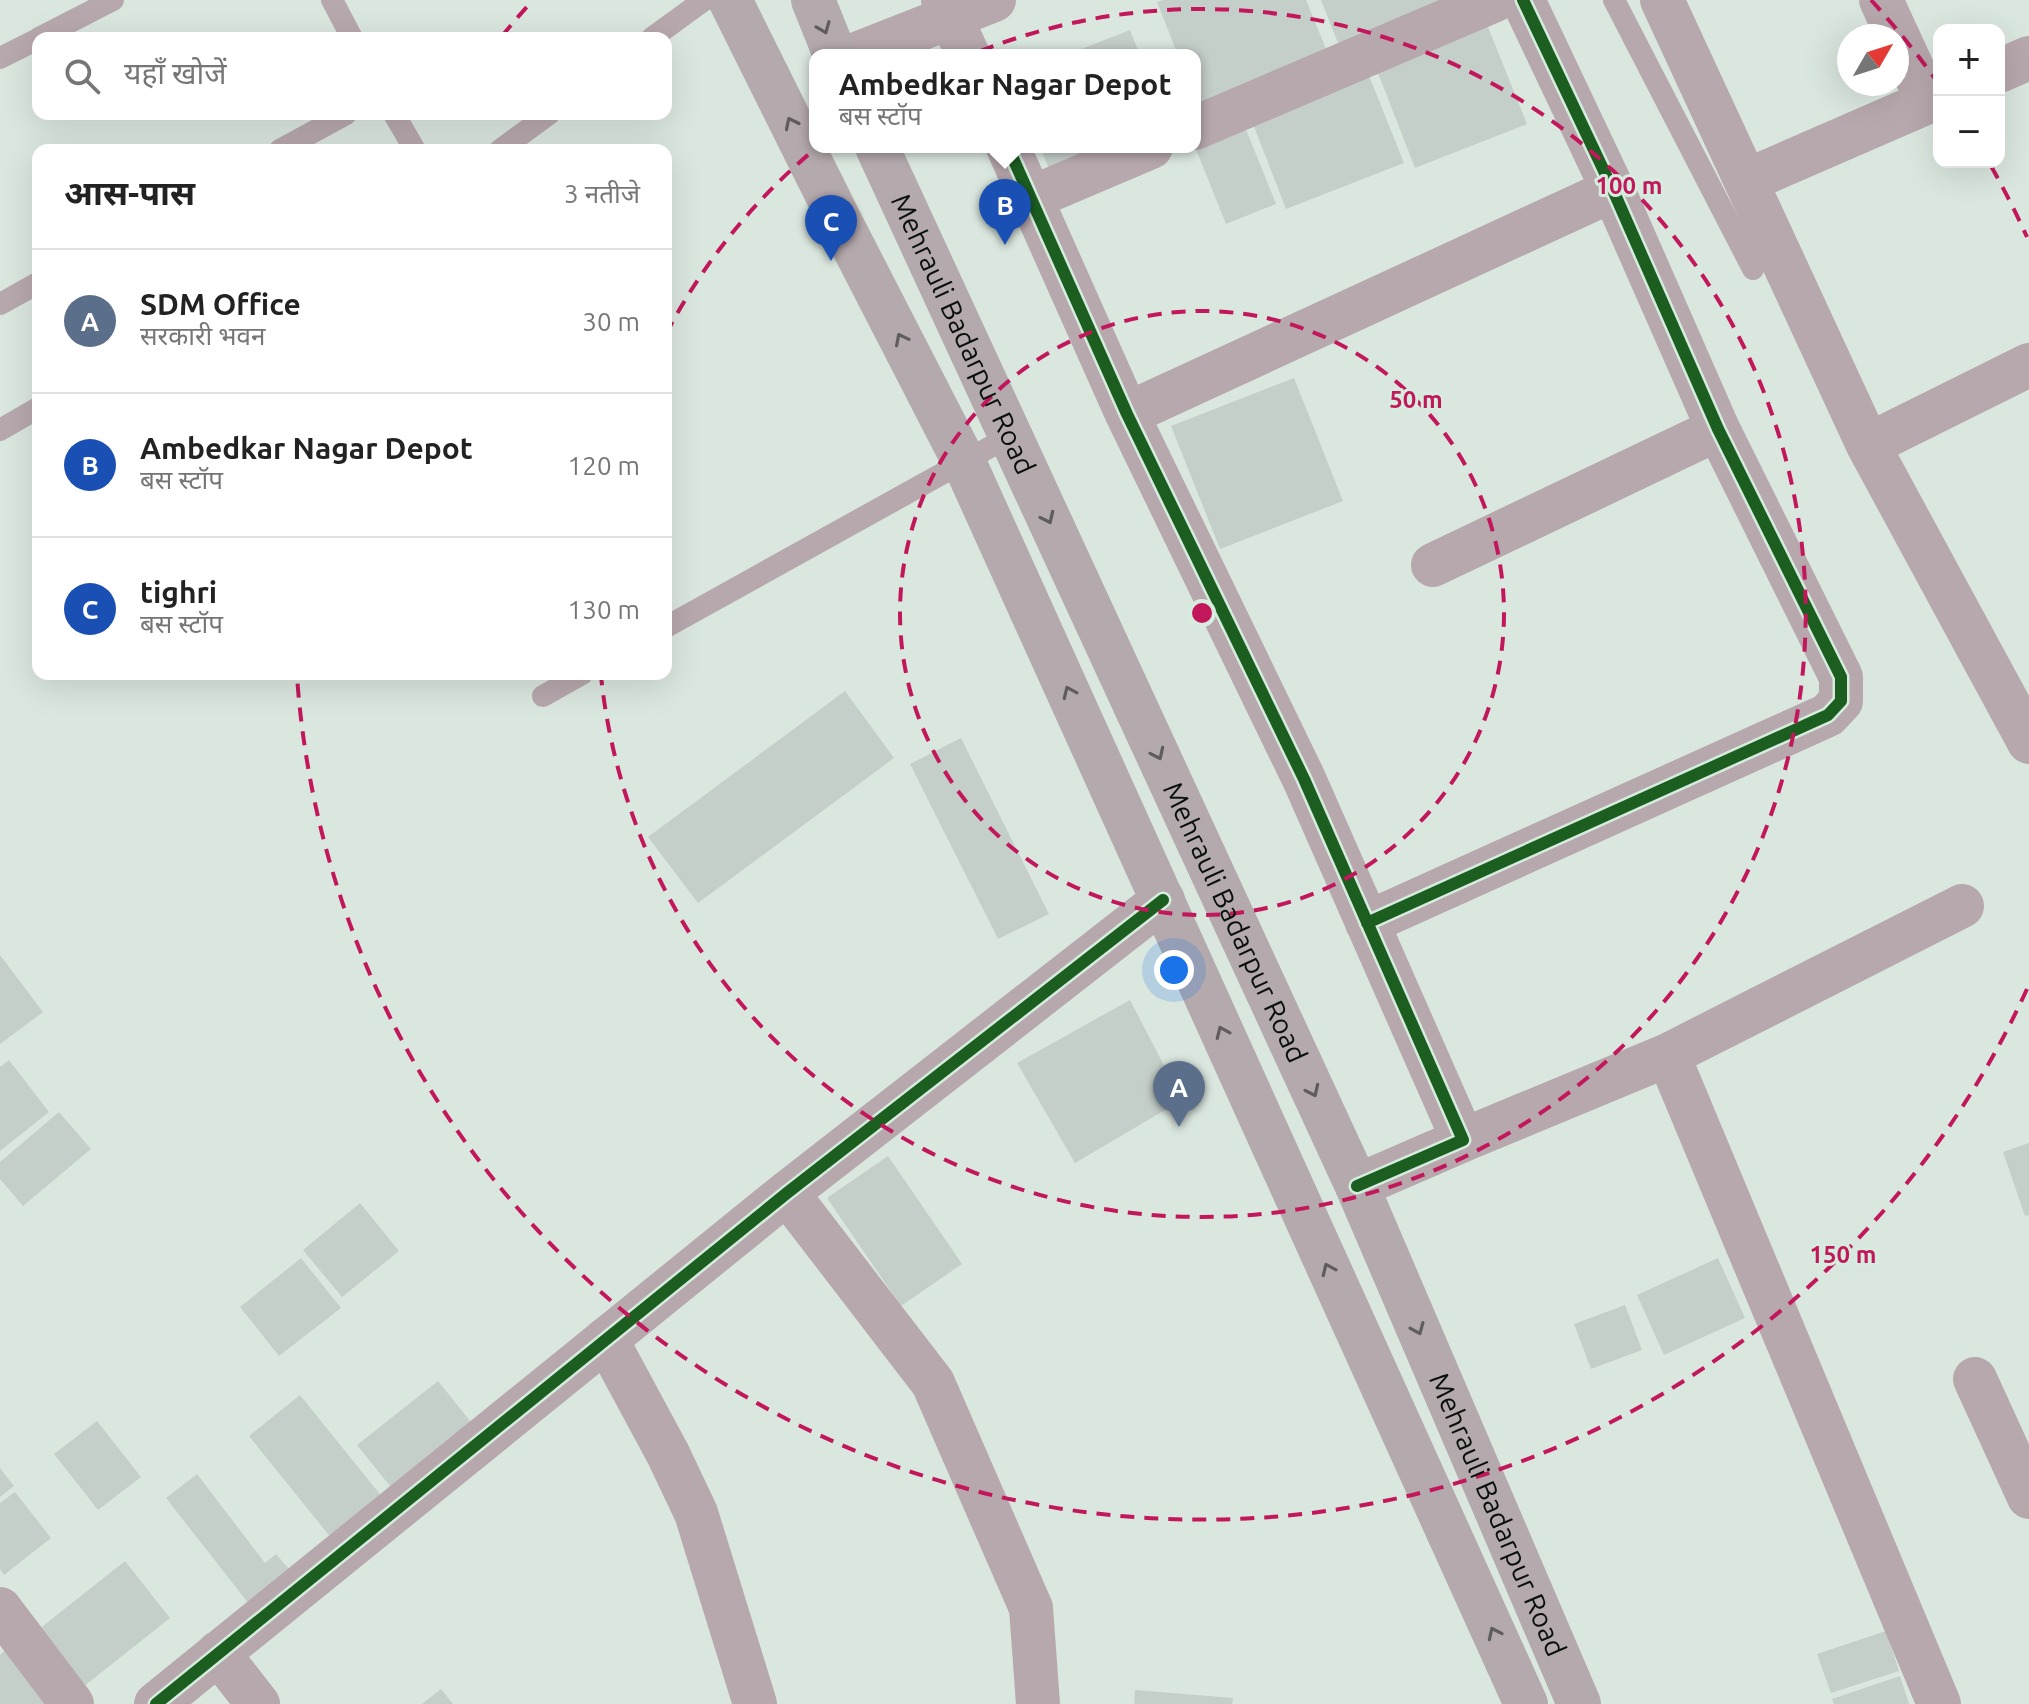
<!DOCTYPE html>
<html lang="hi">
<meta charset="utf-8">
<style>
:root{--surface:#fff;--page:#f2f2f2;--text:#222;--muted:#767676;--line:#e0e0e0;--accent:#2563eb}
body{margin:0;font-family:Ubuntu,"Noto Sans Devanagari",sans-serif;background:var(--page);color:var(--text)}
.controls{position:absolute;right:24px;top:24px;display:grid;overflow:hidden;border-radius:16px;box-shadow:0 8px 32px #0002}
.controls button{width:72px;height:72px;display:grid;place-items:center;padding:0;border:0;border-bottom:2px solid var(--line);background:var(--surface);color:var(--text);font:40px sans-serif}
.compass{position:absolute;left:1837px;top:24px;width:72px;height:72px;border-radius:50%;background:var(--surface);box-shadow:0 8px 32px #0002;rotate:51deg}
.you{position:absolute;left:1174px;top:970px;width:28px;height:28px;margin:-20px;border:6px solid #fff;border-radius:50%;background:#1a73e8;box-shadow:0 0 0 12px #1a73e833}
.badge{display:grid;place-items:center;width:52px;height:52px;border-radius:50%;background:var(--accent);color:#fff;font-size:26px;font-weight:700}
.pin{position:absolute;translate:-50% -66px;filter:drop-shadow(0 2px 4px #0008)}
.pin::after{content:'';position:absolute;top:42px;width:28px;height:24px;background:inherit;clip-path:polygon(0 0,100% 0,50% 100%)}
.popup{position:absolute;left:809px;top:49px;width:392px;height:104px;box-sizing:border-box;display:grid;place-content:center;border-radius:16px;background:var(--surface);filter:drop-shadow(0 2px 6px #0005);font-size:26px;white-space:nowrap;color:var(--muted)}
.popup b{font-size:30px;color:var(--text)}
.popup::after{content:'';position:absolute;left:50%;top:100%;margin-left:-16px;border:16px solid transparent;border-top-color:var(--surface)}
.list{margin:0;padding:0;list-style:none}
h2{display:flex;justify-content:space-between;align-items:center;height:104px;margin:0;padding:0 32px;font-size:34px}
h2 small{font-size:26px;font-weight:400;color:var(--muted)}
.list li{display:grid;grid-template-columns:52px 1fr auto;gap:24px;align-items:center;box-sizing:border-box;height:144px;padding:0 32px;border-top:2px solid var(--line)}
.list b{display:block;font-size:30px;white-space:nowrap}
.list p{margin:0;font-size:26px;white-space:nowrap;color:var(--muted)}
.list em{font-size:26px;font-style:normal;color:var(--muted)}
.icon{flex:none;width:44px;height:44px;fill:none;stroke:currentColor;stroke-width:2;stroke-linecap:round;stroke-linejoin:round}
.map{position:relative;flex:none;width:2029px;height:1704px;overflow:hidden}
.search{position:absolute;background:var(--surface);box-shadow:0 8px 32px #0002;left:32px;top:32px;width:640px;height:88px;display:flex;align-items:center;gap:20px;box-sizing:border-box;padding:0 28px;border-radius:16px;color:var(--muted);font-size:30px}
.panel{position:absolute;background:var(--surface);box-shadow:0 8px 32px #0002;left:32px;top:144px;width:640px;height:536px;border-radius:16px}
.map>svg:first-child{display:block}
.building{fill:#c5cfc9}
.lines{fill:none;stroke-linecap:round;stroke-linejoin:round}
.lane{stroke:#b7a8ad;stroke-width:22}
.street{stroke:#b7a8ad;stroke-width:44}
.primary{stroke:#b4a9ac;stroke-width:44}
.cycleway-casing{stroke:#d5ecde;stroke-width:17}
.cycleway{stroke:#1b5e20;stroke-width:12}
.oneway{stroke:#5e5c5c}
.ring{fill:none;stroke:#c2185b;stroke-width:4;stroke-dasharray:14 10}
.labels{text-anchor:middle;stroke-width:6;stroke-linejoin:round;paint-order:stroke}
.street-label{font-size:28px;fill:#09100c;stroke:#d5ecde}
.centre{fill:#c2185b;stroke:#d5ecde;stroke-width:4}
.ring-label{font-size:24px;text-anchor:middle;font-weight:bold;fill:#c2185b;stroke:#d5ecde;stroke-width:6;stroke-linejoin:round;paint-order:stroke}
</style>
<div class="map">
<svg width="2029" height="1704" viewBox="0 0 2029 1704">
<rect width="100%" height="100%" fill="#dae7df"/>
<!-- building -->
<path class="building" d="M1163,0H1306L1331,61L1201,112L1195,97V55H1178L1157,2Z
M1321,0H1466L1342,53Z
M1482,12L1527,124L1415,168L1371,55Z
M1130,30L1140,55H1066Z
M1368,73L1404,163L1286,209L1251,119Z
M1245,127L1276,204L1226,224L1195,147Z
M1040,147H1125L1052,176Z
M1294,378L1343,501L1220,549L1171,426Z
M845,691L894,758L698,903L648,837Z
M961,738L1049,914L998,939L910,764Z
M0,955L43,1012L0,1044Z
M1130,1000L1182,1100L1075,1163L1017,1063Z
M9,1060L49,1112L0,1151V1067Z
M59,1112L91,1149L23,1206L0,1179V1162Z
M2029,1143V1215L2025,1216L2003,1152Z
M888,1156L962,1264L901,1306L827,1198Z
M360,1203L399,1251L342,1297L303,1250Z
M301,1258L341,1308L279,1356L240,1307Z
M1718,1258L1745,1318L1664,1355L1637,1295Z
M1625,1305L1642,1350L1591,1369L1574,1324Z
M438,1381L479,1432L398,1496L357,1445Z
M300,1395L387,1503L336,1544L249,1436Z
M97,1421L141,1477L98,1510L54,1454Z
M0,1468L14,1486L0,1497Z
M197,1474L265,1563L276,1554L295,1576L253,1609L166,1498Z
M15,1492L51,1538L4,1575L0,1569V1503Z
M125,1561L170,1618L73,1695L29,1637Z
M1886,1631L1899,1671L1831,1693L1817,1654Z
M7,1648L56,1704H0V1655Z
M1900,1676L1909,1704H1834L1832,1699Z
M441,1689L453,1704H422Z
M1135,1690L1233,1698L1232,1704H1134Z"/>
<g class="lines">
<!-- lane -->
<path class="lane" d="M332,0L352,38
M1614,0L1753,269
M39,38L113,0
M652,38L704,0
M0,58L38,39
M394,114L415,150
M280,150L346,114
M500,150L549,114
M0,304L38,283
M0,430L38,408
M666,627L1010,436
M543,696L582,674"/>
<!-- street -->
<path class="street" d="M943,0L968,55
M1662,0L1868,445L2029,742
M1881,0L1928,102
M854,55L994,0
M1999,71L2029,58
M1195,128L1495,0
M1008,147L1127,414L1304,779L1463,1140L1357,1186
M1746,181L1939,97
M1031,198L1151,147
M1127,414L1613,190
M1868,445L2029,365
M1433,565L1718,429
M1367,923L1828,715L1841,701V677L1718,429L1613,190L1523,0
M1668,1055L1939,1704
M1463,1140L1668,1055L1962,906
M787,1193L933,1383L1031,1608L1038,1704
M606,1339L668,1454L696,1513L755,1704
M1975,1379L2029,1497
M0,1609L72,1704
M218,1653L258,1704
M156,1704L787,1193L1163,900"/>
<!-- primary -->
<g class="primary">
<path d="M730,0L838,217L964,462L1526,1704"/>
<path d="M813,0L835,55"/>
<path id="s1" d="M877,147L1357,1186L1579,1704"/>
</g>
<defs>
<path id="cycleway" d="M1008,147L1127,414L1304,779L1463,1140L1357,1186
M1367,923L1828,715L1841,701V677L1718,429L1613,190L1523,0
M156,1704L787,1193L1163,900"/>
</defs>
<!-- cycleway casing -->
<use href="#cycleway" class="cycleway-casing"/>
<!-- cycleway -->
<use href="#cycleway" class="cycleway"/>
</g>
<!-- one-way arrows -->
<defs><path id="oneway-chevron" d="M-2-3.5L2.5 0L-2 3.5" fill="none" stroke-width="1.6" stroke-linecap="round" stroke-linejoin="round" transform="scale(2)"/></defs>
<g class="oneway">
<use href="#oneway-chevron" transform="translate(824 28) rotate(68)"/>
<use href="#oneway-chevron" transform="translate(791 123) rotate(-116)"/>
<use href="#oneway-chevron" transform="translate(901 339) rotate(-117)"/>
<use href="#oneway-chevron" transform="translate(1048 518) rotate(65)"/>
<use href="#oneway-chevron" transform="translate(1069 692) rotate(-114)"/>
<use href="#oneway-chevron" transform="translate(1158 754) rotate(65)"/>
<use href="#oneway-chevron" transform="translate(1222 1032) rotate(-114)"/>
<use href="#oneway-chevron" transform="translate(1313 1091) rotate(65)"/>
<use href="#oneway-chevron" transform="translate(1328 1269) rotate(-114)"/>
<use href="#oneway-chevron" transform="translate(1418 1329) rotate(67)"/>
<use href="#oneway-chevron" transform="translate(1494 1633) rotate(-115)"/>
</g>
<!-- distance rings -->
<g class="ring">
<circle cx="1202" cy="613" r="302"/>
<path d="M666 334A604 604 0 1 1 601 676"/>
<path d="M2027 989A907 907 0 0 1 297 676M502 36A907 907 0 0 1 533 0M1871 0A907 907 0 0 1 1936 80M1991 166A907 907 0 0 1 2027 237"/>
</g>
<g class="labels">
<!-- street labels -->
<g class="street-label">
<text dy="10" stroke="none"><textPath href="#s1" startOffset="206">Mehrauli Badarpur Road</textPath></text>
<text dy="10" stroke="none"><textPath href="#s1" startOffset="854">Mehrauli Badarpur Road</textPath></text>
<text dy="10" stroke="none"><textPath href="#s1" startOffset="1502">Mehrauli Badarpur Road</textPath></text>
</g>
</g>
<circle cx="1202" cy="613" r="12" class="centre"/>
<g class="ring-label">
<text x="1629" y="194">100 m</text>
<text x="1416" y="408">50 m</text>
<text x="1843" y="1263">150 m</text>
</g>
</svg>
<div class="controls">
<button>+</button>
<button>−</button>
</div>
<svg class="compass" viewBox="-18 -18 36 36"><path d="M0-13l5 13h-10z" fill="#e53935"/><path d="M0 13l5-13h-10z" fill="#767676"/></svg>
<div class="you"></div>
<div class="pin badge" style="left:1179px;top:1127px;background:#5c6f8a">A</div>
<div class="pin badge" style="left:1005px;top:245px;background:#1a4fb4">B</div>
<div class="popup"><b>Ambedkar Nagar Depot</b>बस स्टॉप</div>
<div class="pin badge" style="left:831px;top:261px;background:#1a4fb4">C</div>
<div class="search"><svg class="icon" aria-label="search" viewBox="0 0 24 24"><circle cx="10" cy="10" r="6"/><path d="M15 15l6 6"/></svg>यहाँ खोजें</div>
<section class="panel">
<h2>आस-पास<small>3 नतीजे</small></h2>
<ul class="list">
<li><span class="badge" style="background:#5c6f8a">A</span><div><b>SDM Office</b><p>सरकारी भवन</p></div><em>30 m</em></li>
<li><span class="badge" style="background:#1a4fb4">B</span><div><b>Ambedkar Nagar Depot</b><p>बस स्टॉप</p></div><em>120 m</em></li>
<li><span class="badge" style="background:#1a4fb4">C</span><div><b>tighri</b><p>बस स्टॉप</p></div><em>130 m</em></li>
</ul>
</section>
</div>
